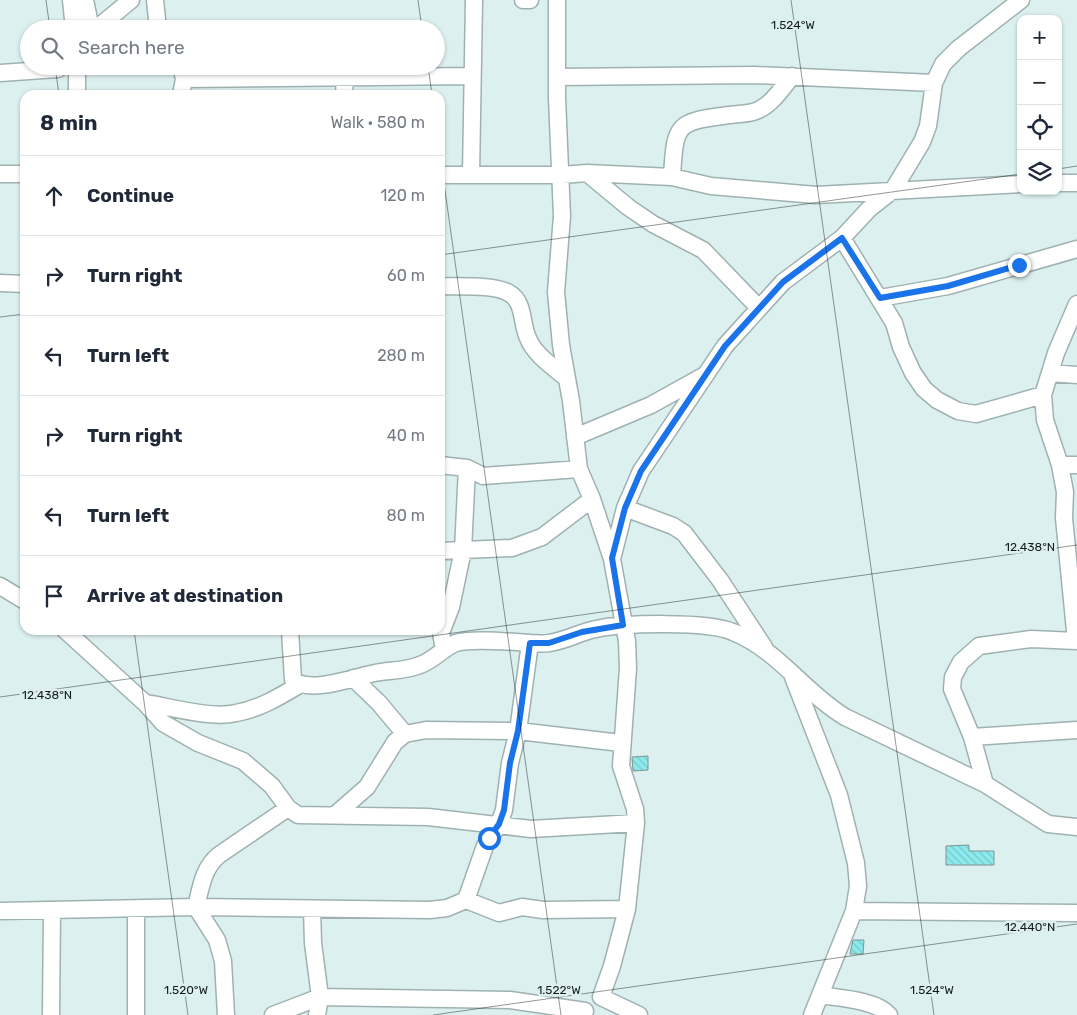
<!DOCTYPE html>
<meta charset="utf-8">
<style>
:root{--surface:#fff;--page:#f6f6f7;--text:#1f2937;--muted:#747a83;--line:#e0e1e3}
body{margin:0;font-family:Rubik,sans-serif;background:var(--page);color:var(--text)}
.controls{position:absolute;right:15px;top:15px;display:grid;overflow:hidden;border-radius:10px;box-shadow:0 1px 4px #0004}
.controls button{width:45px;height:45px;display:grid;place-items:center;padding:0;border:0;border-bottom:1px solid var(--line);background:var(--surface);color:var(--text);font:25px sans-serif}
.stop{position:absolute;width:15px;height:15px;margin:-11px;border:4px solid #1a73e8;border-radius:50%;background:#fff}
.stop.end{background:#1a73e8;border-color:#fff;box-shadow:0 1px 5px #0008}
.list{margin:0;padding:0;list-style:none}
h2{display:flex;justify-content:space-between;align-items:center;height:65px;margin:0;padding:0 20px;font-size:21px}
h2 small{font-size:16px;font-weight:400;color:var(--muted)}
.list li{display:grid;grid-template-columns:32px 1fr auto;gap:15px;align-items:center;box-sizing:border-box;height:80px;padding:0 20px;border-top:1px solid var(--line)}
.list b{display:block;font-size:19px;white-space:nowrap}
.list em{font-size:16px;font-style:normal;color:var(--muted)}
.icon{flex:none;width:28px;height:28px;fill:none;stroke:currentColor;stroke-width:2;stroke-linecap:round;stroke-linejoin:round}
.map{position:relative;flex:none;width:1077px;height:1015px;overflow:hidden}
.search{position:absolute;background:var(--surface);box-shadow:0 1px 4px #0004;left:20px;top:20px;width:425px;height:55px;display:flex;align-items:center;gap:12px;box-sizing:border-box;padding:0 18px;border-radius:28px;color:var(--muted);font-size:19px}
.panel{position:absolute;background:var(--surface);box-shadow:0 1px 4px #0004;left:20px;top:90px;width:425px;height:545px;border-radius:15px}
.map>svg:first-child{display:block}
.building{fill:url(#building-back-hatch);stroke:#829393}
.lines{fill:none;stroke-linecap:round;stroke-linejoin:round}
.minor-casing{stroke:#9fb1b1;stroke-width:19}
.minor{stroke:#fff;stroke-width:16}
.route{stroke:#1a73e8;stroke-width:6}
.ticks{fill:none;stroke:#141a1a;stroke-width:1;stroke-opacity:0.45}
.ticks-label{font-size:12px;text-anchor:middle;fill:#141a1a;stroke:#ddf0f0;stroke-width:5;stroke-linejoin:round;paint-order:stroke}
</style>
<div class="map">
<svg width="1077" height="1015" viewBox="0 0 1077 1015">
<defs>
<pattern id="building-back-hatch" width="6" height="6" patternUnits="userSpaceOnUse" patternTransform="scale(1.25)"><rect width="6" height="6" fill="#8beaec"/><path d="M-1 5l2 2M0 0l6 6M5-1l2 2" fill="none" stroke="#77c8ca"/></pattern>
</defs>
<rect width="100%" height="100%" fill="#ddf0f0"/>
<!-- building -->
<path class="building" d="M648,756V770L633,771L632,757Z
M969,845V851H994V865H946V846Z
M853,940H864L863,954H850Z"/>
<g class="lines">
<defs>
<path id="minor" d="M71,0L74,29
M85,0L91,29
M155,0L158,29
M523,0H530
M557,0V98L562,216L556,292L561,345L571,401L579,469L592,499L612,559L627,641L628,668L621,766L635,809L636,823L627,909
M96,29L131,0
M181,66L184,79L181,95
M0,73L58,69L62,66
M557,77L755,75L934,83
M184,79L472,76
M77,95V66
M344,95L345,77
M587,173L628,207L653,224L703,250L759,308
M0,174H25
M440,175H562L587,173L672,177L711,186L816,195L1021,184
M471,175L474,0
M672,177C675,123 676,122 729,115C737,114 745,114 753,112C770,107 781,90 792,76
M1058,183H1077
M842,238L894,323L901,347L913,373L924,389L937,400L958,411L976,414L1043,395
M0,283L25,284
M440,286C459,287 493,284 509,293C525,302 521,324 528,338C534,354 552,366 565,377
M880,298L948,286L1077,249
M1050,373L1077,375
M575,437L651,405L705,375
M440,465L467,468L483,476L579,469
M1060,465H1077
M625,508L673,526L684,533L720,580L764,647
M440,551L512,548L542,537L592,499
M612,559L625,508L641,471L725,346L783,282L842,238L869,209L893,190L922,142L928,126L934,83L943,64L959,48L1021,0
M0,586L25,601
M65,630L145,703L163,723L198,743L243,761L272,786L288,808L298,815L428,817L531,829L636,823
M290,630L293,680C311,694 354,677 375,673C390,670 405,671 420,665C434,660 443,648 456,643C472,638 512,642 530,643
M1076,641L1064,518L1065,492L1060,465L1045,420L1043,395L1056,353L1077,304
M444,650L441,633L451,607L463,550L467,468
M793,677L839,795L856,863L858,886L854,911L812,1015
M353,678L379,703L405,734
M145,703C171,707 211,719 236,713C259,709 279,697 299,685
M972,737L1077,730
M985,784L972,737L952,689L953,677L961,662L979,646L1031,639L1077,641
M335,815L367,787L395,742L405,734L426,730L518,731L621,743
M312,909L313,943L320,997L510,1000L585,1011
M0,911L196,907L430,910L447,908L466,900
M854,911L1077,913
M820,995C838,998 877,1000 889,1015
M51,1015L52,911
M136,1015V909
M226,1015L223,961L217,940L196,907C201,887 203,868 219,855L288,808
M273,1015L320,997L317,1015
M639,1015L601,997L612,966L627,909L543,910L522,907L499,913L466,900L485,846L499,824L504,810L510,763L518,731L530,643C536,643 543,644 549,643C565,641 580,632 596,629C624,623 708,621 733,632C778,650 805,693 845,717L985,784L1048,824L1077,827"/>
</defs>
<!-- minor casing -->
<use href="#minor" class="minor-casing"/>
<!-- minor -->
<use href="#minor" class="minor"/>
</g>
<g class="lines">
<!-- route -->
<path class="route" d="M489,838L499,824L504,810L510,763L518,731L530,643H549L582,632L623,625L612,558L625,508L641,471L725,346L783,282L842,238L880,298L948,286L1019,265"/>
</g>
<!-- ticks -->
<path class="ticks" d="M46,0L50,29M418,0L422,29M791,0L934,1015M55,66L59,95M428,66L432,95M440,155L561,1015M1058,169L1077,166M440,255L1021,174M0,317L25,314M134,630L188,1015M0,697L1077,545M433,1015L1077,924"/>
<g class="ticks-label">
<text x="793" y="29">1.524°W</text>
<text x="1030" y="551">12.438°N</text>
<text x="47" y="699">12.438°N</text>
<text x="1030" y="931">12.440°N</text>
<text x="186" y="994">1.520°W</text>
<text x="559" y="994">1.522°W</text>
<text x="932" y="994">1.524°W</text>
</g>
</svg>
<div class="controls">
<button>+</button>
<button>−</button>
<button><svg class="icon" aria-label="locate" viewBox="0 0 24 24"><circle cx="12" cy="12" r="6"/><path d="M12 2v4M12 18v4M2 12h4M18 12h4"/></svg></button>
<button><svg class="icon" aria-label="layers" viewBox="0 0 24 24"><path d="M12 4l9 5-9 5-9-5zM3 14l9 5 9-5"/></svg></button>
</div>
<div class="stop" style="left:489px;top:838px"></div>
<div class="stop end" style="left:1019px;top:265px"></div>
<div class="search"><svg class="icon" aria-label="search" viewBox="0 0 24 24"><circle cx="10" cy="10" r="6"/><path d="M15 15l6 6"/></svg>Search here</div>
<section class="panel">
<h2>8 min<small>Walk · 580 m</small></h2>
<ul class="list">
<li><svg class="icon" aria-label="ahead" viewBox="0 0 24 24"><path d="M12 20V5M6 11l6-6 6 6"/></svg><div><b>Continue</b></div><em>120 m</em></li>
<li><svg class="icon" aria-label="right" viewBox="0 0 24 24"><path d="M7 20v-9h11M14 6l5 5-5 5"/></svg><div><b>Turn right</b></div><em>60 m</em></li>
<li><svg class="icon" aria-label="left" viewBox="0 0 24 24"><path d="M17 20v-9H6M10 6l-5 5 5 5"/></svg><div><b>Turn left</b></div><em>280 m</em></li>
<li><svg class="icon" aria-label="right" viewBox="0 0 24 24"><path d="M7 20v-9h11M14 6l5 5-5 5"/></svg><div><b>Turn right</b></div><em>40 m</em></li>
<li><svg class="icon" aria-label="left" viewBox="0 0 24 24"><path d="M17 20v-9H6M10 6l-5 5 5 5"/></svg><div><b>Turn left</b></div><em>80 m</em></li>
<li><svg class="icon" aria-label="arrive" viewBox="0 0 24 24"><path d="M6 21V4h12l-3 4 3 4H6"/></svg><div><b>Arrive at destination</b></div></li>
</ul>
</section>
</div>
